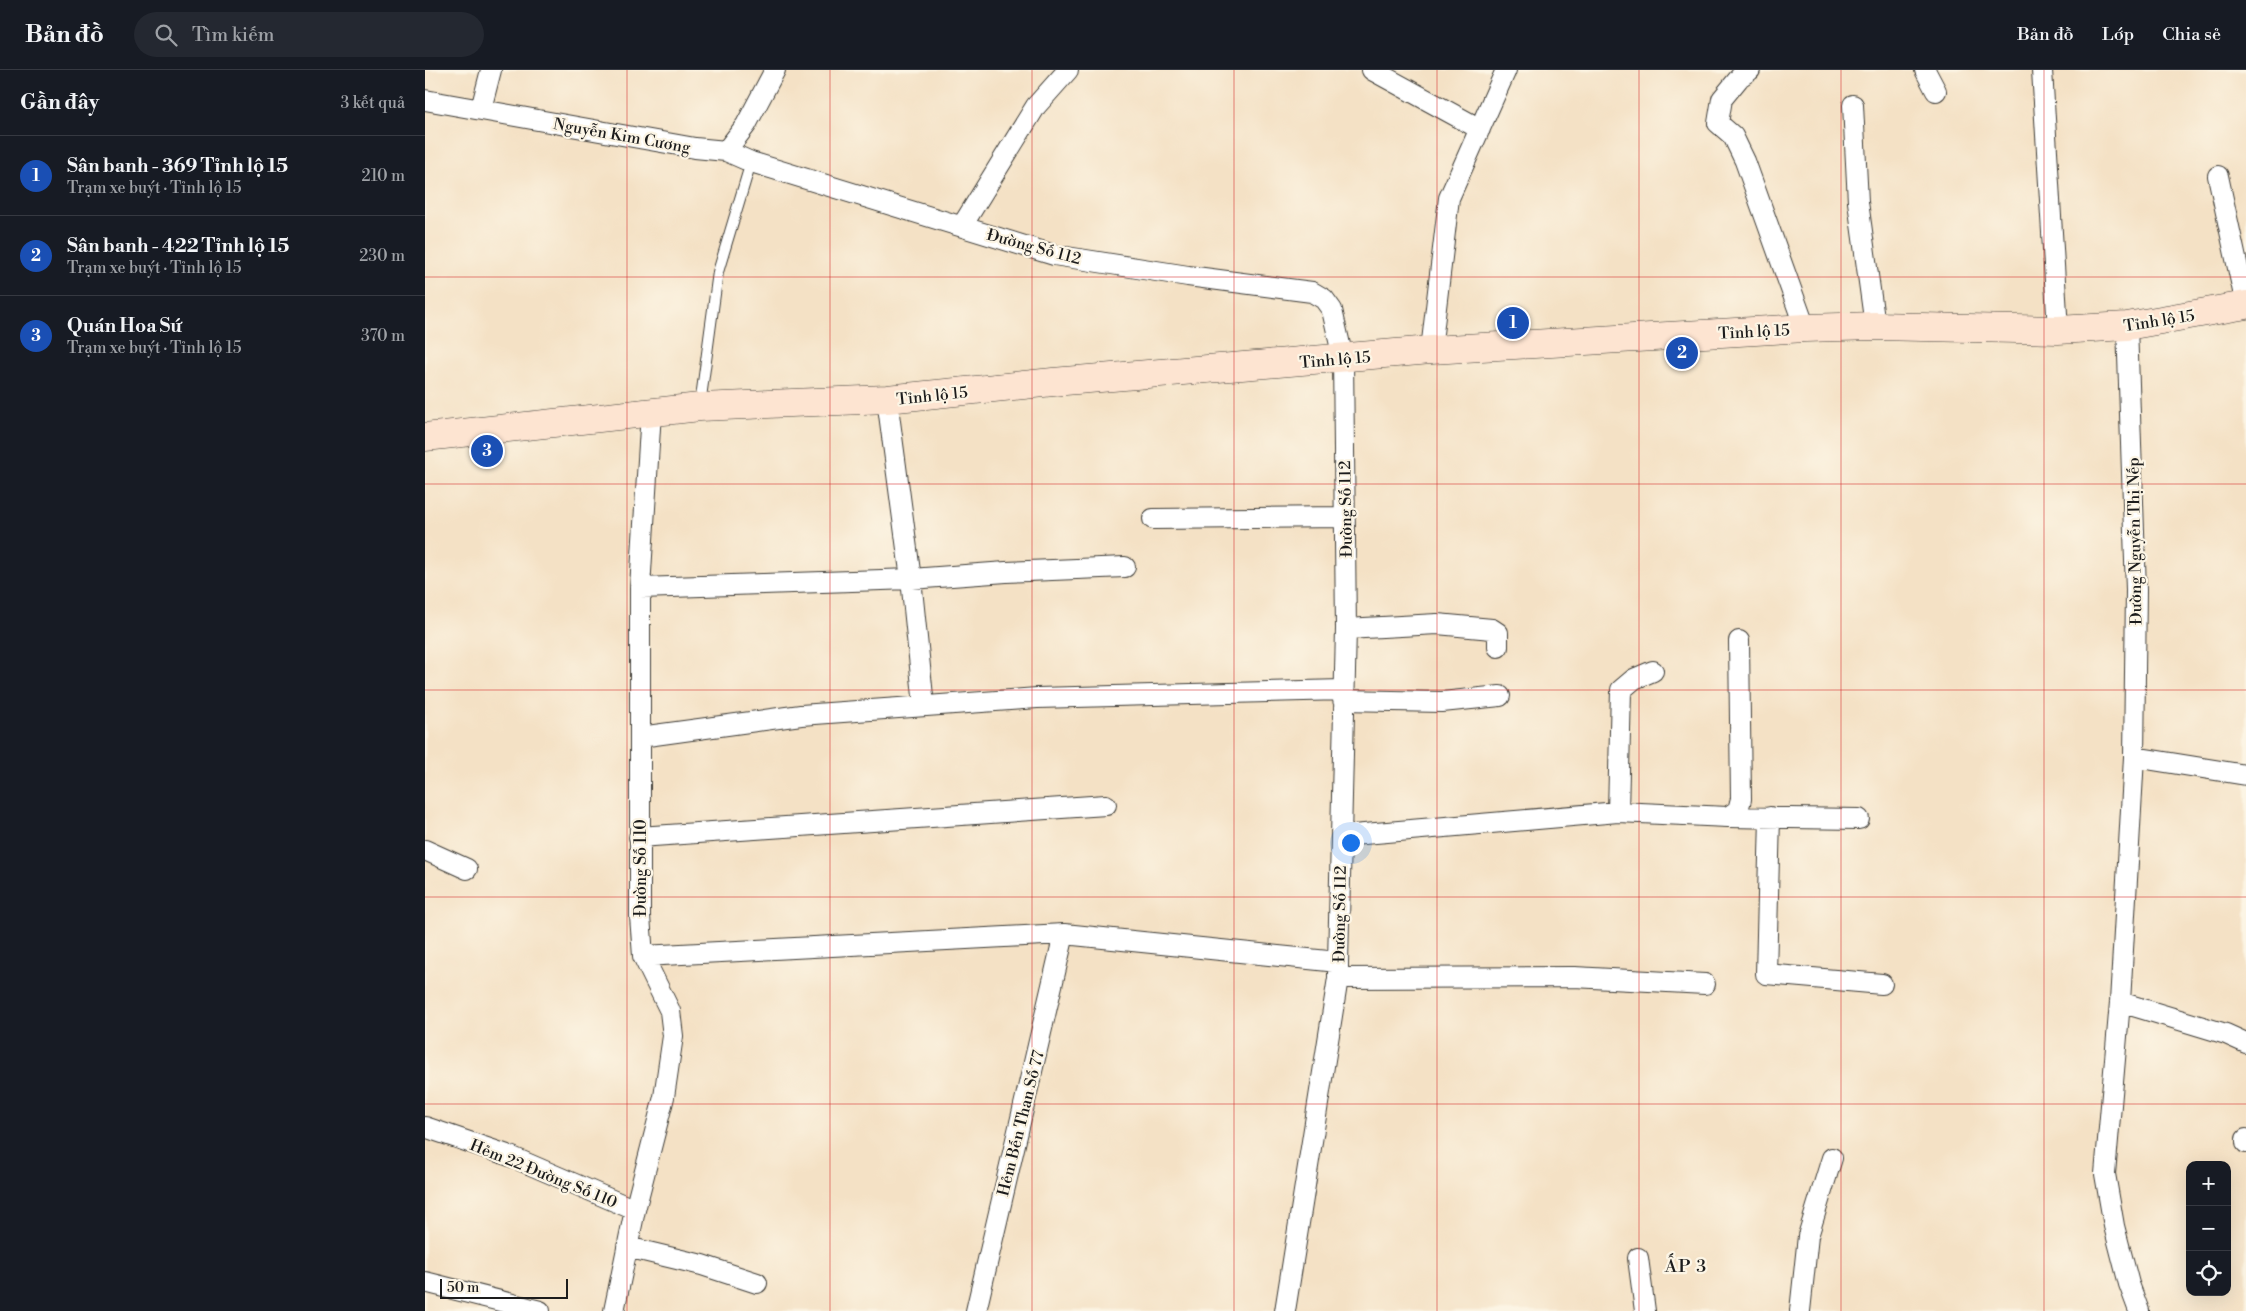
<!DOCTYPE html>
<html lang="vi">
<meta charset="utf-8">
<style>
:root{--surface:#171b24;--page:#242831;--text:#f1f3f6;--muted:#9ea1a6;--line:#363941;--accent:#c8321e}
body{margin:0;font-family:"Libre Bodoni",serif;background:var(--page);color:var(--text)}
.controls{position:absolute;right:15px;bottom:15px;display:grid;overflow:hidden;border-radius:10px;box-shadow:0 5px 20px #0002}
.controls button{width:45px;height:45px;display:grid;place-items:center;padding:0;border:0;border-bottom:1px solid var(--line);background:var(--surface);color:var(--text);font:25px sans-serif}
.scale{position:absolute;left:15px;bottom:12px;width:128px;box-sizing:border-box;padding-left:5px;border:2px solid #1c1c1c;border-top:0;font-size:14px;line-height:18px;white-space:nowrap;color:#1c1c1c;-webkit-text-stroke:4px #fcf5e5;paint-order:stroke}
.you{position:absolute;left:925px;top:772px;width:18px;height:18px;margin:-12px;border:4px solid #fff;border-radius:50%;background:#1a73e8;box-shadow:0 0 0 8px #1a73e833}
.badge{display:grid;place-items:center;width:32px;height:32px;border-radius:50%;background:var(--accent);color:#fff;font-size:16px;font-weight:700}
.pin{position:absolute;translate:-50% -50%;border:2px solid #fff;box-shadow:0 1px 5px #0006}
.list{margin:0;padding:0;list-style:none}
h2{display:flex;justify-content:space-between;align-items:center;height:65px;margin:0;padding:0 20px;font-size:21px}
h2 small{font-size:16px;font-weight:400;color:var(--muted)}
.list li{display:grid;grid-template-columns:32px 1fr auto;gap:15px;align-items:center;box-sizing:border-box;height:80px;padding:0 20px;border-top:1px solid var(--line)}
.list b{display:block;font-size:19px;white-space:nowrap}
.list p{margin:0;font-size:16px;white-space:nowrap;color:var(--muted)}
.list em{font-size:16px;font-style:normal;color:var(--muted)}
.icon{flex:none;width:28px;height:28px;fill:none;stroke:currentColor;stroke-width:2;stroke-linecap:round;stroke-linejoin:round}
.map{position:relative;flex:none;width:1821px;height:1241px;overflow:hidden}
header{display:flex;align-items:center;gap:30px;box-sizing:border-box;height:70px;padding:0 25px;background:var(--surface);border-bottom:1px solid var(--line)}
header strong{font-size:24px}
nav{display:flex;gap:28px;margin-inline-start:auto;font-size:18px}
.search{width:350px;height:45px;background:var(--page);display:flex;align-items:center;gap:12px;box-sizing:border-box;padding:0 18px;border-radius:28px;color:var(--muted);font-size:19px}
main{display:flex}
aside{flex:1;background:var(--surface)}
.map>svg:first-child{display:block}
.lines{fill:none;stroke-linecap:round;stroke-linejoin:round}
.service-casing{stroke:#3c3a35;stroke-width:12}
.minor-casing{stroke:#3c3a35;stroke-width:22}
.secondary-casing{stroke:#3c3a35;stroke-width:29}
.service{stroke:#fff;stroke-width:10}
.minor{stroke:#fff;stroke-width:20}
.secondary{stroke:#fde4d1;stroke-width:28}
.grid{fill:none;stroke:#d62828;stroke-width:1;stroke-opacity:0.55}
.labels{text-anchor:middle;stroke-width:4.5;stroke-linejoin:round;paint-order:stroke}
.street-label{font-size:16px;fill:#1c1c1c;stroke:#fcf5e5}
.neighbourhood-label{font-size:18px;letter-spacing:1px;fill:#1c1c1c;stroke:#fcf5e5}
</style>
<header>
<strong>Bản đồ</strong>
<div class="search"><svg class="icon" aria-label="search" viewBox="0 0 24 24"><circle cx="10" cy="10" r="6"/><path d="M15 15l6 6"/></svg>Tìm kiếm</div>
<nav><a>Bản đồ</a><a>Lớp</a><a>Chia sẻ</a></nav>
</header>
<main>
<aside>
<h2>Gần đây<small>3 kết quả</small></h2>
<ul class="list">
<li><span class="badge" style="background:#1a4fb4">1</span><div><b>Sân banh - 369 Tỉnh lộ 15</b><p>Trạm xe buýt · Tỉnh lộ 15</p></div><em>210 m</em></li>
<li><span class="badge" style="background:#1a4fb4">2</span><div><b>Sân banh - 422 Tỉnh lộ 15</b><p>Trạm xe buýt · Tỉnh lộ 15</p></div><em>230 m</em></li>
<li><span class="badge" style="background:#1a4fb4">3</span><div><b>Quán Hoa Sứ</b><p>Trạm xe buýt · Tỉnh lộ 15</p></div><em>370 m</em></li>
</ul>
</aside>
<div class="map">
<svg width="1821" height="1241" viewBox="0 0 1821 1241">
<rect width="100%" height="100%" fill="#fcf5e5"/>
<filter id="ink" filterUnits="userSpaceOnUse"><feTurbulence type="fractalNoise" baseFrequency=".02" numOctaves="2"/><feDisplacementMap in="SourceGraphic" scale="10" xChannelSelector="R" yChannelSelector="G"/><feConvolveMatrix kernelMatrix="1 2 1 2 8 2 1 2 1" color-interpolation-filters="sRGB"/></filter>
<filter id="wash" filterUnits="userSpaceOnUse"><feTurbulence type="fractalNoise" baseFrequency=".0096" numOctaves="4" result="noise"/><feDisplacementMap in="SourceGraphic" scale="20" xChannelSelector="R" yChannelSelector="G"/><feGaussianBlur stdDeviation="1.12" result="paint"/><feColorMatrix in="noise" values="0 0 0 0 0 0 0 0 0 0 0 0 0 0 0 0 0 1.4 0 .05"/><feComposite in="paint" operator="in"/></filter>
<g filter="url(#wash)">
<rect width="100%" height="100%" fill="#f4e1c5"/>
</g>
<g filter="url(#ink)">
<g class="lines">
<defs>
<path id="service" d="M275,335L293,202L326,92"/>
<path id="minor" d="M947,0L1055,59
M1325,0L1315,7L1297,29L1293,53L1308,66L1320,91L1380,258
M1500,0L1511,21
M1617,0L1633,260
M0,30L270,78L301,81L321,55L350,0
M1428,35L1433,132L1450,256
M56,39L66,0
M301,81L326,92L629,185L763,206L887,222L899,229L907,240L918,288L921,559L913,892V908L860,1241
M1793,106L1821,235
M537,156L611,36L643,0
M1702,256L1711,520L1709,687L1695,932L1680,1104L1689,1156L1704,1214L1714,1241
M1006,280L1024,128L1081,0
M462,329L486,509L499,636
M728,449L920,447
M215,518L486,509L581,502L700,497
M921,559L1012,554L1067,559L1073,563V577
M918,630L1017,632L1075,626
M215,667L376,645L612,628L918,620
M1709,687L1821,705
M1193,742L1196,620L1209,609L1228,601
M1303,747L1434,749
M1345,747L1341,904L1457,914
M916,766L1193,742L1303,747L1313,740L1316,729L1314,571
M214,767L681,735
M0,780L42,799
M218,886L639,864L913,892
M913,908L1149,907L1280,914
M1695,932L1801,964L1821,973
M0,1057L85,1086L210,1140
M1821,1069V1073
M202,1177L277,1195L332,1213
M1213,1188L1220,1241
M0,1212L115,1241
M189,1241L210,1140L239,1027L248,966L245,941L218,886L215,846V518L226,342
M551,1241L639,864
M1375,1241L1383,1166L1407,1088"/>
<path id="secondary" d="M0,367L275,337L462,329L628,312L1006,280L1380,258L1450,256L1633,260L1702,256L1821,235"/>
</defs>
<!-- service casing -->
<use href="#service" class="service-casing"/>
<!-- minor casing -->
<use href="#minor" class="minor-casing"/>
<!-- secondary casing -->
<use href="#secondary" class="secondary-casing"/>
<!-- service -->
<use href="#service" class="service"/>
<!-- minor -->
<use href="#minor" class="minor"/>
<!-- secondary -->
<use href="#secondary" class="secondary"/>
</g>
</g>
<!-- grid -->
<path class="grid" d="M202,0V1241M405,0V1241M607,0V1241M809,0V1241M1012,0V1241M1214,0V1241M1416,0V1241M1619,0V1241M0,207H1821M0,414H1821M0,620H1821M0,827H1821M0,1034H1821"/>
<g class="labels">
<!-- street labels -->
<g class="street-label">
<text transform="translate(197 65) rotate(10)" y="6">Nguyễn Kim Cương</text>
<text transform="translate(609 176) rotate(15)" y="6">Đường Số 112</text>
<text transform="translate(1734 250) rotate(-9)" y="6">Tỉnh lộ 15</text>
<text transform="translate(1329 261) rotate(-3)" y="6">Tỉnh lộ 15</text>
<text transform="translate(910 289) rotate(-5)" y="6">Tỉnh lộ 15</text>
<text transform="translate(507 325) rotate(-6)" y="6">Tỉnh lộ 15</text>
<text transform="translate(920 439) rotate(-91)" y="6">Đường Số 112</text>
<text transform="translate(1709 471) rotate(-91)" y="6">Đường Nguyễn Thị Nếp</text>
<text transform="translate(215 798) rotate(-90)" y="6">Đường Số 110</text>
<text transform="translate(914 844) rotate(-89)" y="6">Đường Số 112</text>
<text transform="translate(595 1053) rotate(-76)" y="6">Hẻm Bến Than Số 77</text>
<text transform="translate(119 1103) rotate(22)" y="6">Hẻm 22 Đường Số 110</text>
</g>
<!-- neighbourhood labels -->
<g class="neighbourhood-label">
<text x="1261" y="1202">ẤP 3</text>
</g>
</g>
</svg>
<div class="controls">
<button>+</button>
<button>−</button>
<button><svg class="icon" aria-label="locate" viewBox="0 0 24 24"><circle cx="12" cy="12" r="6"/><path d="M12 2v4M12 18v4M2 12h4M18 12h4"/></svg></button>
</div>
<div class="scale">50 m</div>
<div class="you"></div>
<div class="pin badge" style="left:1088px;top:253px;background:#1a4fb4">1</div>
<div class="pin badge" style="left:1257px;top:283px;background:#1a4fb4">2</div>
<div class="pin badge" style="left:62px;top:381px;background:#1a4fb4">3</div>
</div>
</main>
